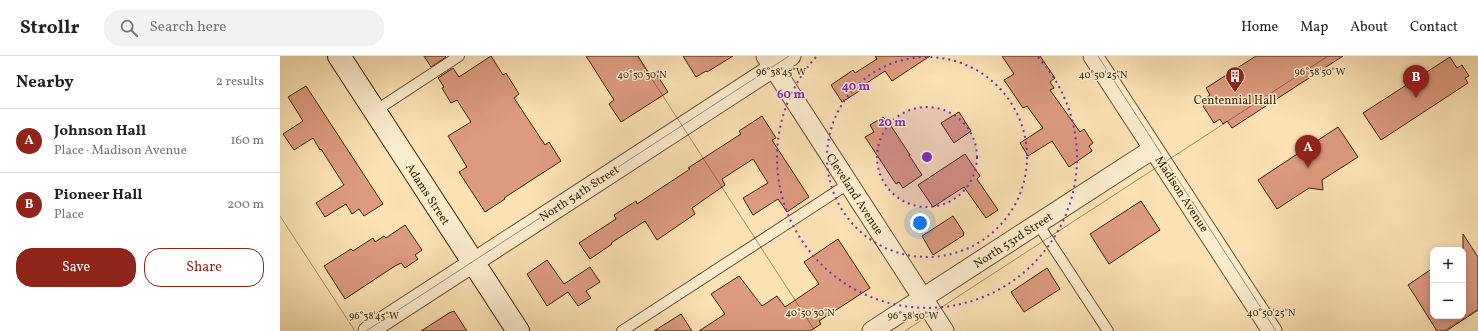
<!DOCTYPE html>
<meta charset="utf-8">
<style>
:root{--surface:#fff;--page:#f2f2f2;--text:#202124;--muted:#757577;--line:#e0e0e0;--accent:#8f2418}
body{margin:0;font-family:Vollkorn,serif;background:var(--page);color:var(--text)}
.controls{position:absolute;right:12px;bottom:12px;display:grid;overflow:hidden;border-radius:8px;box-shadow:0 2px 10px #0003}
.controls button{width:36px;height:36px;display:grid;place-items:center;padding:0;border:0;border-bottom:1px solid var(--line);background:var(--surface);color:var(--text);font:20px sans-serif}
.you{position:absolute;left:640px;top:167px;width:14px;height:14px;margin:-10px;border:3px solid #fff;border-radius:50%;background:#1a73e8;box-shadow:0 0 0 6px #1a73e833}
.badge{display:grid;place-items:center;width:26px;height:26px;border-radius:50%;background:var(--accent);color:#fff;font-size:13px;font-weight:700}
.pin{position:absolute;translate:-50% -33px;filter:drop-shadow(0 1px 2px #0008)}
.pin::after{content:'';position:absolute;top:21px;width:14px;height:12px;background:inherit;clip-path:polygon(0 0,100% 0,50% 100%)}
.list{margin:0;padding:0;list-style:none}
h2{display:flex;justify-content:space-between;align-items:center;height:52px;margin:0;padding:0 16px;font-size:17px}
h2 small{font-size:13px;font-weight:400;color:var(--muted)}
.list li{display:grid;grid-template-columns:26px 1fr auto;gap:12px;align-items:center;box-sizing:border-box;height:64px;padding:0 16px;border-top:1px solid var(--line)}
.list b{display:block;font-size:15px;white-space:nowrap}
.list p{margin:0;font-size:13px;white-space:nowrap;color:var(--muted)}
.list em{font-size:13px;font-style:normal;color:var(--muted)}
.actions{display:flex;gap:8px;padding:12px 16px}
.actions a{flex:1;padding:9px 0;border:1px solid var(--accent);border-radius:16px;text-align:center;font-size:14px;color:var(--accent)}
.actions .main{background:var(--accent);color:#fff}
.icon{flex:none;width:22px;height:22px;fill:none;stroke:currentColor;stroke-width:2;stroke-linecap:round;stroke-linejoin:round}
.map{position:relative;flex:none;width:1198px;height:275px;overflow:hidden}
header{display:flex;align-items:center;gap:24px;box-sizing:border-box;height:56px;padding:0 20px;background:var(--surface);border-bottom:1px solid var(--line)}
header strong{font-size:19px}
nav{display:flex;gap:22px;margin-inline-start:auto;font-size:14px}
.search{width:280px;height:36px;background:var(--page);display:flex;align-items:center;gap:10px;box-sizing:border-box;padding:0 14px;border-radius:16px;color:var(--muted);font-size:15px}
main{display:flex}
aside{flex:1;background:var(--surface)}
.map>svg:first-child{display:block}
.building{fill:#dc9a7f;stroke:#3b2502}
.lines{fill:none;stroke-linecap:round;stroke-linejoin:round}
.lane-casing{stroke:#6b542e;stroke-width:12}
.street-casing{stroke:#6b542e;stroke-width:21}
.secondary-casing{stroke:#3b2502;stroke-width:24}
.lane{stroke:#fcecce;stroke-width:10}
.street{stroke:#fcecce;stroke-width:19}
.secondary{stroke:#fcecce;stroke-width:22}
.ticks{fill:none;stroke:#3b2502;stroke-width:1;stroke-opacity:0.45}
.ring{fill:none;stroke:#7b2cbf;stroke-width:2;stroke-dasharray:2 4}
.labels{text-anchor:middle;stroke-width:3;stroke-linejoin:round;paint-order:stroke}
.poi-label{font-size:12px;fill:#3b2502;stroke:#fcecce}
.street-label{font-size:12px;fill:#3b2502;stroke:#fcecce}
.ticks-label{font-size:10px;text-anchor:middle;fill:#3b2502;stroke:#fcecce;stroke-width:3;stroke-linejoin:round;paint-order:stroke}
.centre{fill:#7b2cbf;stroke:#fcecce;stroke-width:2}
.ring-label{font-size:12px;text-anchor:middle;font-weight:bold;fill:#7b2cbf;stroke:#fcecce;stroke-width:3;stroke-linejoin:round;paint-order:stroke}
</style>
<header>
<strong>Strollr</strong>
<div class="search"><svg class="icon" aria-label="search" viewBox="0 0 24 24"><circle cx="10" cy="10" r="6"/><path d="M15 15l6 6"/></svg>Search here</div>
<nav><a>Home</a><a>Map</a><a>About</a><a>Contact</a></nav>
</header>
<main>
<aside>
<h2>Nearby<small>2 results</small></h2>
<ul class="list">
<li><span class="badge">A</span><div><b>Johnson Hall</b><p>Place · Madison Avenue</p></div><em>160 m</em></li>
<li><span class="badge">B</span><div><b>Pioneer Hall</b><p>Place</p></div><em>200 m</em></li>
</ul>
<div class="actions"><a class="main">Save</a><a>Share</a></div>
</aside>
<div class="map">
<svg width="1198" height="275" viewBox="0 0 1198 275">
<rect width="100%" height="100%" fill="#fbe1b4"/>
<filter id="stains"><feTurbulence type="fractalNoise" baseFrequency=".005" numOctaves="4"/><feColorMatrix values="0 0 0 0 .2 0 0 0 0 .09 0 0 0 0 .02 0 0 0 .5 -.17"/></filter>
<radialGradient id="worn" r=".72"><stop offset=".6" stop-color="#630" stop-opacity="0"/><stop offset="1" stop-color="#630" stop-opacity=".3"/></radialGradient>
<!-- building -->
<path class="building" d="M144,0H165L166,1L151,11Z
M211,0L223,19L226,17L239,38L234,42L265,89L269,86L281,105L224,142L225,143L205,156L179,116L187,111L168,80L191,66L177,44L171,47L162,32L164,31L158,22L173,12L179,21Z
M306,0H358L370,19L375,16L388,36L341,66L329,48L334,44Z
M403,0H453L427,16L426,15L416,21Z
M595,0H650L612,25L605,15L582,30L584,32L562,46L551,29L573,14L575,17L597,3Z
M722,0H760L775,22L770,26L774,32L770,34L800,76L804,73L813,87L809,90L812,95L789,111L772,85L748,100L740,87L763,72L747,50L743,52L724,24L734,18Z
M976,0H1063L952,72L947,65L943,68L940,63L934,67L923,50L929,46L926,42L930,39L926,32Z
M1170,1L1177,12L1182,9L1189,20L1185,22L1188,27L1101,84L1083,57Z
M26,30L103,148L84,160L79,153L72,158L66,148L45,161L36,147L64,129L41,93L40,94L33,82L14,94L3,78L23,65L8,41Z
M679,56L691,75L674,87L661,67Z
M482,60L496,82L492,84L529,141L507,156L498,143L473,159L463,142L488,127L473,103L442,123L445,129L412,152L415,158L377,184L365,165L331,187L332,188L310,203L299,187L336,163L334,159L356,145L357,148L410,113L408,112L461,78L459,75Z
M603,61L608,67H609L630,99H629L642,119L623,132L619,126L616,128L585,81L594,76L590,69Z
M1058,71L1078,101L1042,124L1043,134L1029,132L997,153L978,124Z
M685,98L700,120L697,123L718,154L706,162L684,131L653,151L638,129Z
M861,145L880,174L829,208L810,178Z
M673,160L684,177L683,178L684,179L653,199L642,180Z
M125,169L142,194L135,199L138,203L125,212L121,207L115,210L65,243L44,210L71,193L73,195L93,182L95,186L104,180L106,182Z
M1183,178L1198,201V254L1166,275H1157L1128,229L1153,212V260H1183Z
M558,183L590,232L539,265L541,268L530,275H419L445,258L431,238L459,220L482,250L497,240L505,251L539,228L524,206Z
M267,204L284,228L310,211L320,226L306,235L311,242L298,250L288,236L267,250L247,218Z
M767,212L780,233L744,256L731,236Z
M174,255L187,275H141L169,257Z
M401,258L412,275H374Z"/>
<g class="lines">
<defs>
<path id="lane" d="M95,55L179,0
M758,168L828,275
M342,275L568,128"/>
<path id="street" d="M486,0L664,275
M813,0L992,275
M88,275L511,0
M592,275L873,93"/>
<path id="secondary" d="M59,0L238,275"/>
</defs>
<!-- lane casing -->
<use href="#lane" class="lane-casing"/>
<!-- street casing -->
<use href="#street" class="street-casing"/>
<!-- secondary casing -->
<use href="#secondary" class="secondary-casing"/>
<!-- lane -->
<use href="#lane" class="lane"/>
<!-- street -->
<use href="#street" class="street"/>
<!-- secondary -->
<use href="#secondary" class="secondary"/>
</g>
<!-- ticks -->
<path class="ticks" d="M357,0L535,275M818,0L996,275M0,160L75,275M86,275L509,0M625,275L1048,0M1164,275L1198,253"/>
<!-- distance rings -->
<circle cx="647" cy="101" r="50" fill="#7b2cbf" fill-opacity=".12"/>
<g class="ring">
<circle cx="647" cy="101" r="50"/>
<circle cx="647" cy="101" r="100"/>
<path d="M758 1A150 150 0 1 1 536 1"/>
</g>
<!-- icons -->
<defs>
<symbol id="building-pin" viewBox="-11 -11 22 30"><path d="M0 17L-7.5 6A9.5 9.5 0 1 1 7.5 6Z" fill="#8f2418" stroke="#fcecce"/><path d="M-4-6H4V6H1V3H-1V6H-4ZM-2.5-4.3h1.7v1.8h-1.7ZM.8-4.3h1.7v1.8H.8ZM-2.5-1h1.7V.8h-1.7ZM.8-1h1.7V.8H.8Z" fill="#fff"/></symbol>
</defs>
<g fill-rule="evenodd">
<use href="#building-pin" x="944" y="9" width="22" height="30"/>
</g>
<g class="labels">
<!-- poi labels -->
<g class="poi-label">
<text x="955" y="48">Centennial Hall</text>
</g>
<!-- street labels -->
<g class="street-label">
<text transform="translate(299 137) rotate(-33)" y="4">North 54th Street</text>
<text transform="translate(148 138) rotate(57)" y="4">Adams Street</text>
<text transform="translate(575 138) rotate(57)" y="4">Cleveland Avenue</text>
<text transform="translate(902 138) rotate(57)" y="4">Madison Avenue</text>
<text transform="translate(733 184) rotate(-33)" y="4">North 53rd Street</text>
</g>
</g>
<g class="ticks-label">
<text x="501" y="19">96°38'45"W</text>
<text x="1040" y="19">96°38'50"W</text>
<text x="362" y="22">40°50'30"N</text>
<text x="823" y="22">40°50'25"N</text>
<text x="530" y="260">40°50'30"N</text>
<text x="991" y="260">40°50'25"N</text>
<text x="94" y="263">96°38'45"W</text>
<text x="633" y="263">96°38'50"W</text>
</g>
<circle cx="647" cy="101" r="6" class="centre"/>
<g class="ring-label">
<text x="576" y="34">40 m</text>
<text x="511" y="42">60 m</text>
<text x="612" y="70">20 m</text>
</g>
<rect width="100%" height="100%" filter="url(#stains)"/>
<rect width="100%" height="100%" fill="url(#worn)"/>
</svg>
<div class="controls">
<button>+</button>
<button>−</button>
</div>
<div class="you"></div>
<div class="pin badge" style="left:1028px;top:112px">A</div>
<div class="pin badge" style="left:1136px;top:42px">B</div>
</div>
</main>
